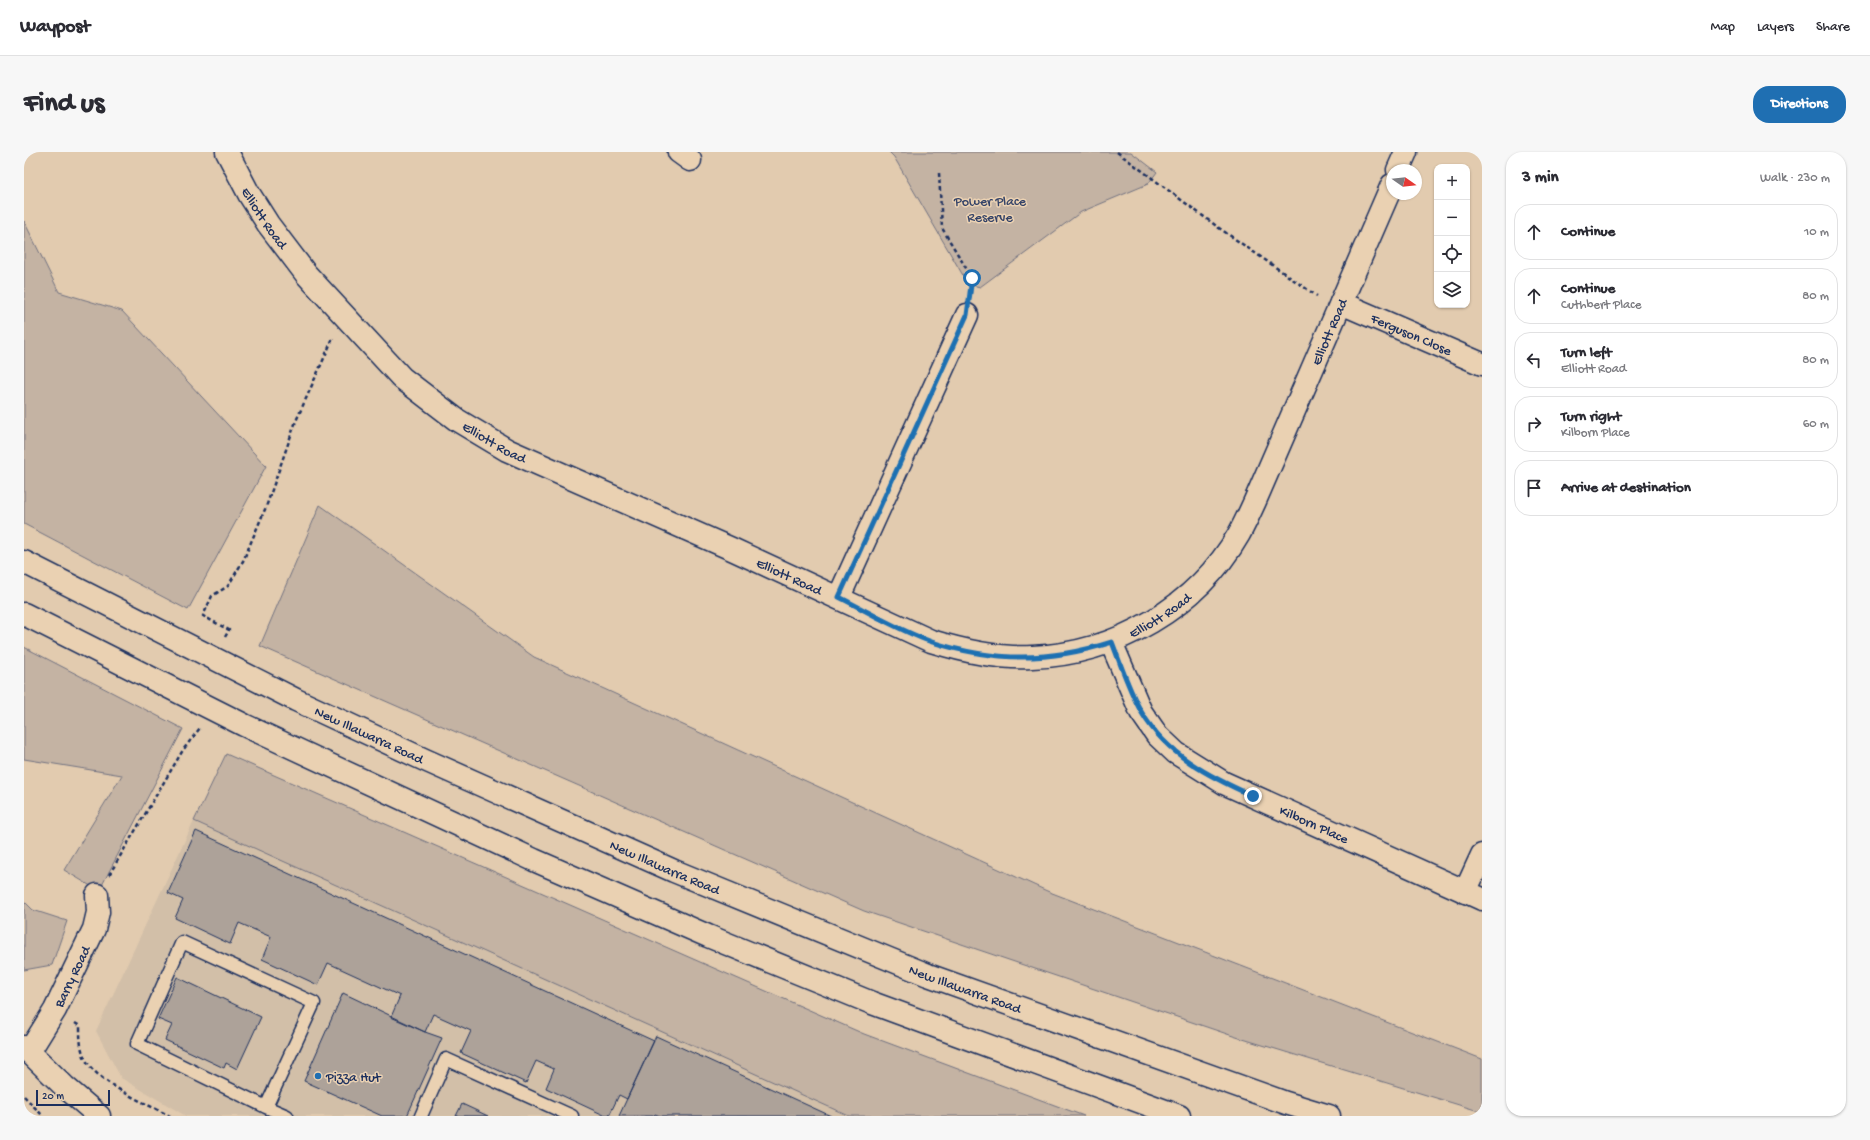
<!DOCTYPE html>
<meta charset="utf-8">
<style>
:root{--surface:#fff;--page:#f7f7f7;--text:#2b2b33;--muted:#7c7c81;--line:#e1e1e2;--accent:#1f6fb2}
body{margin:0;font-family:"Gochi Hand",sans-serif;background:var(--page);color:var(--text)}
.controls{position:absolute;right:12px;top:12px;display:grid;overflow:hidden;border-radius:8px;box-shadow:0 1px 3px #0004}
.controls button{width:36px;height:36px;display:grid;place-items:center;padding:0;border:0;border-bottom:1px solid var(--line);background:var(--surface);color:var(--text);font:20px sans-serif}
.compass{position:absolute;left:1362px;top:12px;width:36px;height:36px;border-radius:50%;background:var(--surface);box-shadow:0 1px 3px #0004;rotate:104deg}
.scale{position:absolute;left:12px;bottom:10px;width:74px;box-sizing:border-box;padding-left:4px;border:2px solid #1b2f5e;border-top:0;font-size:11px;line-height:14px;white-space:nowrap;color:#1b2f5e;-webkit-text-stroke:3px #ead1b2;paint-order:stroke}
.stop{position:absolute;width:12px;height:12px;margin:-9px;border:3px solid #1f6fb2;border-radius:50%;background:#fff}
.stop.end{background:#1f6fb2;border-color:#fff;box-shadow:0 1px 4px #0008}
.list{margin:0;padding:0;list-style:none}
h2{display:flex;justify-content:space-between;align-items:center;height:52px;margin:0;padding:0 16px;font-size:17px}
h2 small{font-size:13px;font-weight:400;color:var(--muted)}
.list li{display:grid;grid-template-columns:26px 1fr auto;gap:12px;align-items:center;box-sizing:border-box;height:56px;margin:0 8px 8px;padding:0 8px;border:1px solid var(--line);border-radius:16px}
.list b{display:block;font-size:15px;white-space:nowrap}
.list p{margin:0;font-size:13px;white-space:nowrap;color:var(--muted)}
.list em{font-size:13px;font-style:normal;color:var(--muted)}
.icon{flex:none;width:22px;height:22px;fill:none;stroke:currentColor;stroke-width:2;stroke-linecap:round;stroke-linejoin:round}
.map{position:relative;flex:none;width:1458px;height:964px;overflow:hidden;border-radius:16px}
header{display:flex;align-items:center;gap:24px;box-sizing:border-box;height:56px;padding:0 20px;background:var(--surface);border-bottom:1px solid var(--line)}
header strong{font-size:19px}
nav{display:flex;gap:22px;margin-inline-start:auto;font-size:14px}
.intro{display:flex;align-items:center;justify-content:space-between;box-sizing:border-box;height:96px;padding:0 24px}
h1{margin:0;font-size:28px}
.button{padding:10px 18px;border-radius:16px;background:var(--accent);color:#fff;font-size:14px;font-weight:700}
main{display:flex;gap:24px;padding:0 24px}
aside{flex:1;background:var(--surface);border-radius:16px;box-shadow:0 1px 3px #0004}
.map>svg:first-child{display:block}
.built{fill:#d2bfa8}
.green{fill:#c4b3a3;stroke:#707180}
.building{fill:#ada299;stroke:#1b2f5e}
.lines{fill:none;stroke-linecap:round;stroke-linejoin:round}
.service-casing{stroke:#1b2f5e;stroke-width:15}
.minor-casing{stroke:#1b2f5e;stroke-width:25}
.tertiary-casing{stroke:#1b2f5e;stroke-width:25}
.trunk-casing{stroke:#1b2f5e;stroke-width:25}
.path{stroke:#1b2f5e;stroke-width:2.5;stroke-dasharray:4 3;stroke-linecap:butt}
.service{stroke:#ead1b2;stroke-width:12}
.minor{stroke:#ead1b2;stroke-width:22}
.tertiary{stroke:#ead1b2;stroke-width:22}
.trunk{stroke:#ead1b2;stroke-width:22}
.route{stroke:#1f6fb2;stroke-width:5}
.poi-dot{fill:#1f6fb2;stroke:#ead1b2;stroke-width:1.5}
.labels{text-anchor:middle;stroke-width:3;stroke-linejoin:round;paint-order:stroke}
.park-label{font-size:14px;fill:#344368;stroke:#ead1b2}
.street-label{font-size:14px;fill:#1b2f5e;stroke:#ead1b2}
.poi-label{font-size:14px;fill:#1b2f5e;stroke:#ead1b2;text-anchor:start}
</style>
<header>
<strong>Waypost</strong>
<nav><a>Map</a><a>Layers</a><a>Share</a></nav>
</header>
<div class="intro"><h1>Find us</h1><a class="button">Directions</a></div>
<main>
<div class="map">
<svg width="1458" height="964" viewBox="0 0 1458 964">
<rect width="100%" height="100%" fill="#e2cbaf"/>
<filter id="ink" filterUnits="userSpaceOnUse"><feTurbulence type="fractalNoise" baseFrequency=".025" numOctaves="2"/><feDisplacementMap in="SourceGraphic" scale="8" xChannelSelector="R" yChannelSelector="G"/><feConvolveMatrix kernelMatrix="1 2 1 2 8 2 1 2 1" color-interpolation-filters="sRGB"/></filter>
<g filter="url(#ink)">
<!-- built -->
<path class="built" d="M170,669L827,964H162L97,926L72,879Z"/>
<!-- green -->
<path class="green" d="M865,0H1107L1133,20L1124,32L1057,60L956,135L944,132L870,5Z
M0,69L35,140L98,159L242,314L164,458L0,372Z
M296,353L510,505L1023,739L1458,907V960L1209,884L840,759L236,494Z
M0,495L159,577L75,739L40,718L98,623L0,607Z
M202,602L840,882L1060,964H825L170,669Z
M0,749L9,758L43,769L28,813L0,818Z"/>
<!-- building -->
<path class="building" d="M172,679L630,889L603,947L595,943L585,964H582L522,936L530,917L512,909L502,931L437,901L447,879L409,862L401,880L367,865L376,844L304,811L294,833L238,807L247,785L215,771L206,792L151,766L159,748L144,741Z
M153,825L237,865L213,917L202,911L200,916L141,888L148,873L134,867Z
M319,841L401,880L418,886L383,964H358L280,929Z
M632,884L807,964H636L631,962L630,964H595Z
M438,952L464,964H432Z"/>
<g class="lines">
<defs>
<path id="service" d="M242,955L290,851L158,790L113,892L242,955L263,964
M397,964L422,907L548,964"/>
<g id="minor">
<path id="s1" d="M203,0L225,42L244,72L282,122L378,226L433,268L483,298L710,398L907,489C940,499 974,507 1008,505C1092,502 1173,455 1215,382C1221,371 1226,360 1231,349L1368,33"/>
<path d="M655,0L666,8"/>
<path d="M1374,18L1382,0"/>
<path id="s2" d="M1317,151L1458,212"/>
<path d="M815,445L943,163"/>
<path id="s3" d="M1087,490L1117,560L1133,583L1152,601L1200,631L1458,747"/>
<path d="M1441,740L1458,703"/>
<path id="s4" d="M5,900L31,858L70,777L74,760L73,743"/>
</g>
<path id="tertiary" d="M0,895L40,934L75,964"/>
<g id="trunk">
<path id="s5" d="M0,410L272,548L401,608L650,719L904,823L1262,951L1305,964"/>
<path d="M0,462L220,573L510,708L684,784L848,851L1155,964"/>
</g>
</defs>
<!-- service casing -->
<use href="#service" class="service-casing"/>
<!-- minor casing -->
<use href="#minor" class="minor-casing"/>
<!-- tertiary casing -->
<use href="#tertiary" class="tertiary-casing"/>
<!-- trunk casing -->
<use href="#trunk" class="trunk-casing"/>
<!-- path -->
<path class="path" d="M1093,0L1195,76L1293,144
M915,21L918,76L948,126L946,141
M201,485L205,478L179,464L188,444L204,434L219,409L242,355L272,269L309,186
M85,723L159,598L176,576
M51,871L56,874C56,887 56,899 63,910C76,932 123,952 146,964
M0,944L19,964"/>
<!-- service -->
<use href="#service" class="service"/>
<!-- minor -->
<use href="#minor" class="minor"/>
<!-- tertiary -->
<use href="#tertiary" class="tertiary"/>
<!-- trunk -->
<use href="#trunk" class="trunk"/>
</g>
</g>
<g class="lines" filter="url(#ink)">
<!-- route -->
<path class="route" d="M948,126L943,163L815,445C845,460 876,479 908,490C970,510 1026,510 1088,490C1097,513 1105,539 1118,561C1143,603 1186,625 1229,644"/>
</g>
<!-- markers -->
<circle class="poi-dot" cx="294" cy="924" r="4"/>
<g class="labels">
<!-- park labels -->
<g class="park-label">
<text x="966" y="53">Power Place<tspan x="966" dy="16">Reserve</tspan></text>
</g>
<!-- street labels -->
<g class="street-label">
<text dy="5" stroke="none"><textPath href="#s1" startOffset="76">Elliott Road</textPath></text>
<text dy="5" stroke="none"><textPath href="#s1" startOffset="1455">Elliott Road</textPath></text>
<text dy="5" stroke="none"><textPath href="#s2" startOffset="77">Ferguson Close</textPath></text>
<text dy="5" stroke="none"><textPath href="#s1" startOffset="400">Elliott Road</textPath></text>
<text dy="5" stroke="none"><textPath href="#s1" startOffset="724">Elliott Road</textPath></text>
<text dy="5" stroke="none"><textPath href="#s1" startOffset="1119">Elliott Road</textPath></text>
<text dy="5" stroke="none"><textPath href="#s5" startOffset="386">New Illawarra Road</textPath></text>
<text dy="5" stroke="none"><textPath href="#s3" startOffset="286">Kilborn Place</textPath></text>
<text dy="5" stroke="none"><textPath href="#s5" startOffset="710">New Illawarra Road</textPath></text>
<text dy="5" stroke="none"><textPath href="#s4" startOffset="87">Barry Road</textPath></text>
<text dy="5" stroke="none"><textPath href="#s5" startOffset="1034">New Illawarra Road</textPath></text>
</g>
<!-- poi labels -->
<g class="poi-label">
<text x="302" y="929">Pizza Hut</text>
</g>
</g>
</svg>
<div class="controls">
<button>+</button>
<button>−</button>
<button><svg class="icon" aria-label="locate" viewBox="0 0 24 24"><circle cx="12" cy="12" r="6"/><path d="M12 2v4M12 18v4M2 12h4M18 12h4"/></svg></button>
<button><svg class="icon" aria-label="layers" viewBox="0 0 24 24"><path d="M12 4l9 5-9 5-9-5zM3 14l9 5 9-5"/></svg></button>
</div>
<svg class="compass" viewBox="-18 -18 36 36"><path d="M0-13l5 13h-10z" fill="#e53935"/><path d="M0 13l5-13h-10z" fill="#7c7c81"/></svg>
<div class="scale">20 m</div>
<div class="stop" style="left:948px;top:126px"></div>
<div class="stop end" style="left:1229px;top:644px"></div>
</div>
<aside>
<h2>3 min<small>Walk · 230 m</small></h2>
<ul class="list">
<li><svg class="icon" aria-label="ahead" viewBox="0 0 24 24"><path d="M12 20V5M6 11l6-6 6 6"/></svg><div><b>Continue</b></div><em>10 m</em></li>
<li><svg class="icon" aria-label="ahead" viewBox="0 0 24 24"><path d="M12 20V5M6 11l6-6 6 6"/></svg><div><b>Continue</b><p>Cuthbert Place</p></div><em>80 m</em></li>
<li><svg class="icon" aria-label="left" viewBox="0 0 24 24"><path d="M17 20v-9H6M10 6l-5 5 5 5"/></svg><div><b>Turn left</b><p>Elliott Road</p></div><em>80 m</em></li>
<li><svg class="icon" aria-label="right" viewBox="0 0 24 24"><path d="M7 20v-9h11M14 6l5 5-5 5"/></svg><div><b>Turn right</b><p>Kilborn Place</p></div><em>60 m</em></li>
<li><svg class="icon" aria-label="arrive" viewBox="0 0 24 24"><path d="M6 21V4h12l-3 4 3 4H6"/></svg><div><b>Arrive at destination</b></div></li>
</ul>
</aside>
</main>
